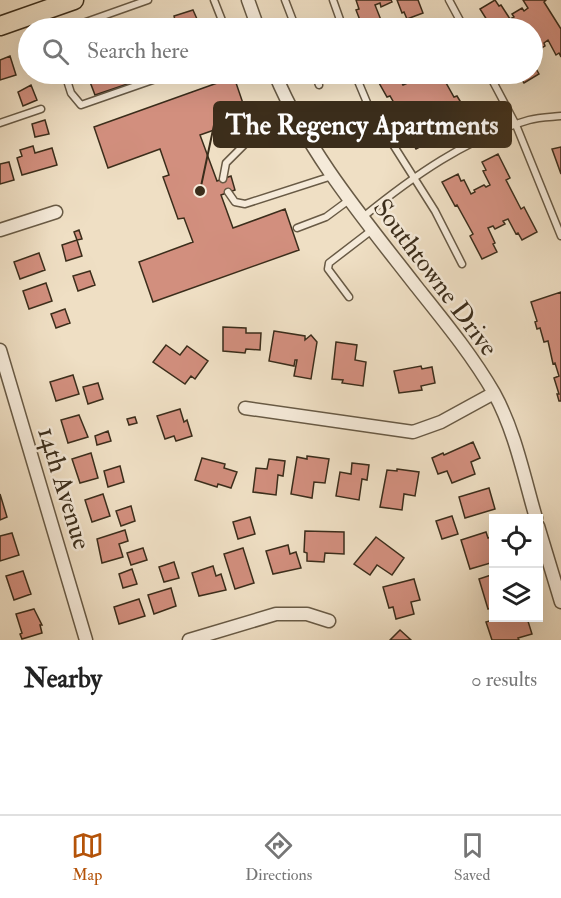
<!DOCTYPE html>
<style>
:root{--surface:#fff;--page:#f2f2f2;--text:#222;--muted:#767676;--line:#e0e0e0;--accent:#b45309}
body{margin:0;font-family:"IM FELL Double Pica",serif;background:var(--page);color:var(--text)}
.controls{position:absolute;right:18px;bottom:18px;display:grid;overflow:hidden;border-radius:0px;box-shadow:0 6px 24px #0002}
.controls button{width:54px;height:54px;display:grid;place-items:center;padding:0;border:0;border-bottom:2px solid var(--line);background:var(--surface);color:var(--text);font:30px sans-serif}
.list{margin:0;padding:0;list-style:none}
h2{display:flex;justify-content:space-between;align-items:center;height:78px;margin:0;padding:0 24px;font-size:26px}
h2 small{font-size:20px;font-weight:400;color:var(--muted)}
.icon{flex:none;width:33px;height:33px;fill:none;stroke:currentColor;stroke-width:2;stroke-linecap:round;stroke-linejoin:round}
.map{position:relative;flex:none;width:561px;height:640px;overflow:hidden}
.search{position:absolute;background:var(--surface);box-shadow:0 6px 24px #0002;left:18px;right:18px;top:18px;height:66px;display:flex;align-items:center;gap:15px;box-sizing:border-box;padding:0 21px;border-radius:33px;color:var(--muted);font-size:22px}
.sheet{height:174px;background:var(--surface)}
nav{display:flex;justify-content:space-around;align-items:center;box-sizing:border-box;height:84px;border-top:2px solid var(--line);background:var(--surface);font-size:16px;color:var(--muted)}
nav a{display:grid;justify-items:center;gap:3px}
nav .on{color:var(--accent)}
.map>svg:first-child{display:block}
.building{fill:#d28f7e;stroke:#3b2d1b;stroke-width:1.5}
.lines{fill:none;stroke-linecap:round;stroke-linejoin:round}
.lane-casing{stroke:#685a45;stroke-width:9}
.street-casing{stroke:#685a45;stroke-width:15}
.primary-casing{stroke:#3b2d1b;stroke-width:21}
.lane{stroke:#f5ead9;stroke-width:6}
.street{stroke:#f5ead9;stroke-width:12}
.primary{stroke:#efdfc4;stroke-width:18}
.labels{text-anchor:middle;stroke-width:5;stroke-linejoin:round;paint-order:stroke}
.street-label{font-size:26px;fill:#3b2d1b;stroke:#f5ead9}
.leader{fill:none;stroke:#3b2d1b;stroke-width:2}
.callout-dot{fill:#3b2d1b;stroke:#f5ead9;stroke-width:2}
.callout{fill:#3b2d1b;stroke:#3b2d1b;stroke-width:2}
.callout-label{font-size:27px;text-anchor:middle;font-weight:bold;fill:#fff}
</style>
<div class="map">
<svg width="561" height="640" viewBox="0 0 561 640">
<rect width="100%" height="100%" fill="#efdfc4"/>
<filter id="stains"><feTurbulence type="fractalNoise" baseFrequency=".00333" numOctaves="4"/><feColorMatrix values="0 0 0 0 .2 0 0 0 0 .09 0 0 0 0 .02 0 0 0 .5 -.17"/></filter>
<radialGradient id="worn" r=".72"><stop offset=".6" stop-color="#630" stop-opacity="0"/><stop offset="1" stop-color="#630" stop-opacity=".3"/></radialGradient>
<!-- building -->
<path class="building" d="M356,0H391L392,2L381,7L380,3L375,5L381,20L378,21L381,28H363L356,10L359,9Z
M397,0H418L423,13L407,19L404,12L402,13Z
M495,0L499,6L501,5L510,19L514,17L512,14L522,8L524,11L528,8L523,0H546L544,2L561,29V57L559,53L556,55L548,40L544,43L545,46L535,52L532,49V28H492L480,9Z
M193,10L201,28H133L153,23L154,27L175,20L174,16Z
M10,56L16,75L0,80V60Z
M532,57L537,65L535,67L539,74L524,83L518,74H532Z
M87,74H157L95,95Z
M374,74H397L403,85L408,83L406,80L417,74L418,77L422,74H441L454,97L457,96L471,119L455,128L451,121L449,122L441,108L437,110L438,113L428,119L427,115L422,118L430,132L427,134L431,141L416,149L403,126L406,124L390,96L387,97Z
M234,77L248,118L200,135L217,181L231,176L235,190L221,195L233,228L285,209L299,250L153,302L139,262L193,242L184,218L178,219L163,177L169,175L160,149L108,168L94,127Z
M31,85L37,100L23,106L18,92Z
M45,120L49,134L35,137L32,124Z
M33,146L35,153L52,148L57,165L22,175L17,158L22,156L20,150Z
M561,147V174L552,149Z
M498,154L510,178L506,180L521,209L524,207L537,232L522,240L518,233L516,234L508,219L503,221L505,224L495,229L493,226L488,228L495,243L493,244L497,252L482,259L470,236L473,234L457,205L455,206L442,182L458,174L461,181L464,180L471,194L475,192L474,190L484,185L486,187L490,185L483,171L486,170L482,162Z
M9,162L14,180L0,184V164Z
M79,230L82,239L77,240L82,256L66,261L62,245L77,240L74,232Z
M39,253L45,270L20,279L14,262Z
M90,271L95,285L78,291L73,276Z
M46,283L52,301L29,309L23,291Z
M561,292V401H559L557,394H559L554,378L559,376L555,363L553,364L548,341L544,342L540,328L537,329L535,322L537,321L531,302Z
M65,309L70,323L56,328L51,314Z
M223,327L246,328V333H261L260,350L246,349L245,353L223,351Z
M274,331L305,336V340L311,335L317,342L311,379L294,376L297,360H295L294,366L269,361Z
M336,342L357,345L355,360L366,362L363,386L342,383L343,380L332,379Z
M166,345L180,355L187,346L208,361L195,379L191,376L185,384L153,362Z
M421,366L422,369L432,367L435,383L421,386L422,390L399,393L394,371Z
M73,375L79,394L56,401L50,382Z
M98,383L103,399L88,404L83,387Z
M180,409L184,422L187,420L192,436L176,441L174,436L165,439L157,416Z
M79,415L88,437L68,443L61,420Z
M135,417L137,423L129,425L127,419Z
M108,431L111,441L97,445L95,436Z
M473,442L480,458L471,462L475,474L452,483L447,471L438,474L432,458L443,453L444,455Z
M91,453L98,478L80,483L72,459Z
M307,456L329,459L325,483L314,482L312,498L291,494L297,457L307,459Z
M202,458L225,464L224,468L237,472L231,488L218,484L217,487L195,480Z
M269,459L285,461L283,476L278,475L276,495L253,492L256,468L267,469Z
M352,463L369,465L367,480L362,479L359,500L336,496L340,472L351,474Z
M120,466L124,482L108,487L104,471Z
M397,469L419,472L415,496L404,494L402,510L380,507L387,470L397,471Z
M489,488L495,509L465,518L459,497Z
M0,494L7,517L0,520Z
M103,494L110,516L92,522L85,500Z
M131,506L135,521L121,526L116,511Z
M452,516L458,534L442,539L436,521Z
M250,517L255,534L238,539L233,522Z
M125,530L128,541L119,544L123,557L102,563L97,539Z
M305,531L344,532V554L325,553L324,562L307,561V553L304,552Z
M486,532L488,538L494,536V562L470,569L461,540Z
M12,533L19,555L0,561V536Z
M376,537L404,558L392,575L377,565L370,575L354,564Z
M288,545L290,554L296,552L301,568L273,574L266,551Z
M143,548L147,560L131,565L127,553Z
M243,548L254,583L235,589L224,554Z
M174,562L179,578L164,582L159,567Z
M213,566L216,576L221,574L226,590L199,596L192,573Z
M132,569L137,584L123,588L119,574Z
M23,571L31,594L14,600L6,576Z
M494,574V607L488,609L479,579Z
M414,579L420,600L411,602L414,614L396,619L393,607L389,608L383,587Z
M171,588L176,606L154,614L148,595Z
M139,599L145,616L119,624L114,607Z
M34,609L42,625H40L42,633L22,639L20,634L22,633L16,614Z
M500,618H512L513,620L527,618L532,634L518,638L519,640H492L486,622Z
M400,630L411,640H390Z"/>
<g class="lines">
<defs>
<path id="lane" d="M214,0L225,28
M285,0L295,26L288,28
M333,0L343,28
M449,0L464,28
M45,11L50,28
M69,28L148,0
M65,74L71,93L81,105L170,74
M315,74L319,85
M355,74L368,105L435,211L462,264
M489,74L516,125L561,236
M0,123L41,109
M223,179L226,163L251,138L292,110
M228,192L235,202L245,204L332,176
M363,217C412,177 467,138 529,120C539,117 551,117 561,116
M297,228L326,217L349,200
M349,297L328,269L329,263L372,230"/>
<path id="street" d="M248,0L258,28
M275,74C308,153 364,219 416,286C444,321 472,355 494,393C515,431 524,477 536,518
M0,230L56,212
M0,350L86,640
M245,408L413,432L441,422L494,393
M538,526L561,602
M189,640L276,614H307L329,621"/>
<path id="primary" d="M0,26L74,0"/>
</defs>
<!-- lane casing -->
<use href="#lane" class="lane-casing"/>
<!-- street casing -->
<use href="#street" class="street-casing"/>
<!-- primary casing -->
<use href="#primary" class="primary-casing"/>
<!-- lane -->
<use href="#lane" class="lane"/>
<!-- street -->
<use href="#street" class="street"/>
<!-- primary -->
<use href="#primary" class="primary"/>
</g>
<g class="labels">
<!-- street labels -->
<g class="street-label">
<text transform="translate(436 277) rotate(53)" y="9">Southtowne Drive</text>
<text transform="translate(65 488) rotate(73)" y="9">14th Avenue</text>
</g>
</g>
<!-- callouts -->
<path class="leader" d="M200 191L214 125"/>
<circle class="callout-dot" cx="200" cy="191" r="6"/>
<rect class="callout" x="214" y="102" width="297" height="45" rx="6"/>
<g class="callout-label">
<text x="362" y="134">The Regency Apartments</text>
</g>
<rect width="100%" height="100%" filter="url(#stains)"/>
<rect width="100%" height="100%" fill="url(#worn)"/>
</svg>
<div class="controls">
<button><svg class="icon" aria-label="locate" viewBox="0 0 24 24"><circle cx="12" cy="12" r="6"/><path d="M12 2v4M12 18v4M2 12h4M18 12h4"/></svg></button>
<button><svg class="icon" aria-label="layers" viewBox="0 0 24 24"><path d="M12 4l9 5-9 5-9-5zM3 14l9 5 9-5"/></svg></button>
</div>
<div class="search"><svg class="icon" aria-label="search" viewBox="0 0 24 24"><circle cx="10" cy="10" r="6"/><path d="M15 15l6 6"/></svg>Search here</div>
</div>
<section class="sheet">
<h2>Nearby<small>0 results</small></h2>
<ul class="list">
</ul>
</section>
<nav>
<a class="on"><svg class="icon" aria-label="map" viewBox="0 0 24 24"><path d="M3 6l6-2 6 2 6-2v14l-6 2-6-2-6 2zM9 4v14M15 6v14"/></svg>Map</a>
<a><svg class="icon" aria-label="directions" viewBox="0 0 24 24"><path d="M12 3l9 9-9 9-9-9zM9 14v-3h6M13 9l2 2-2 2"/></svg>Directions</a>
<a><svg class="icon" aria-label="saved" viewBox="0 0 24 24"><path d="M7 4h10v16l-5-4-5 4z"/></svg>Saved</a>
</nav>
